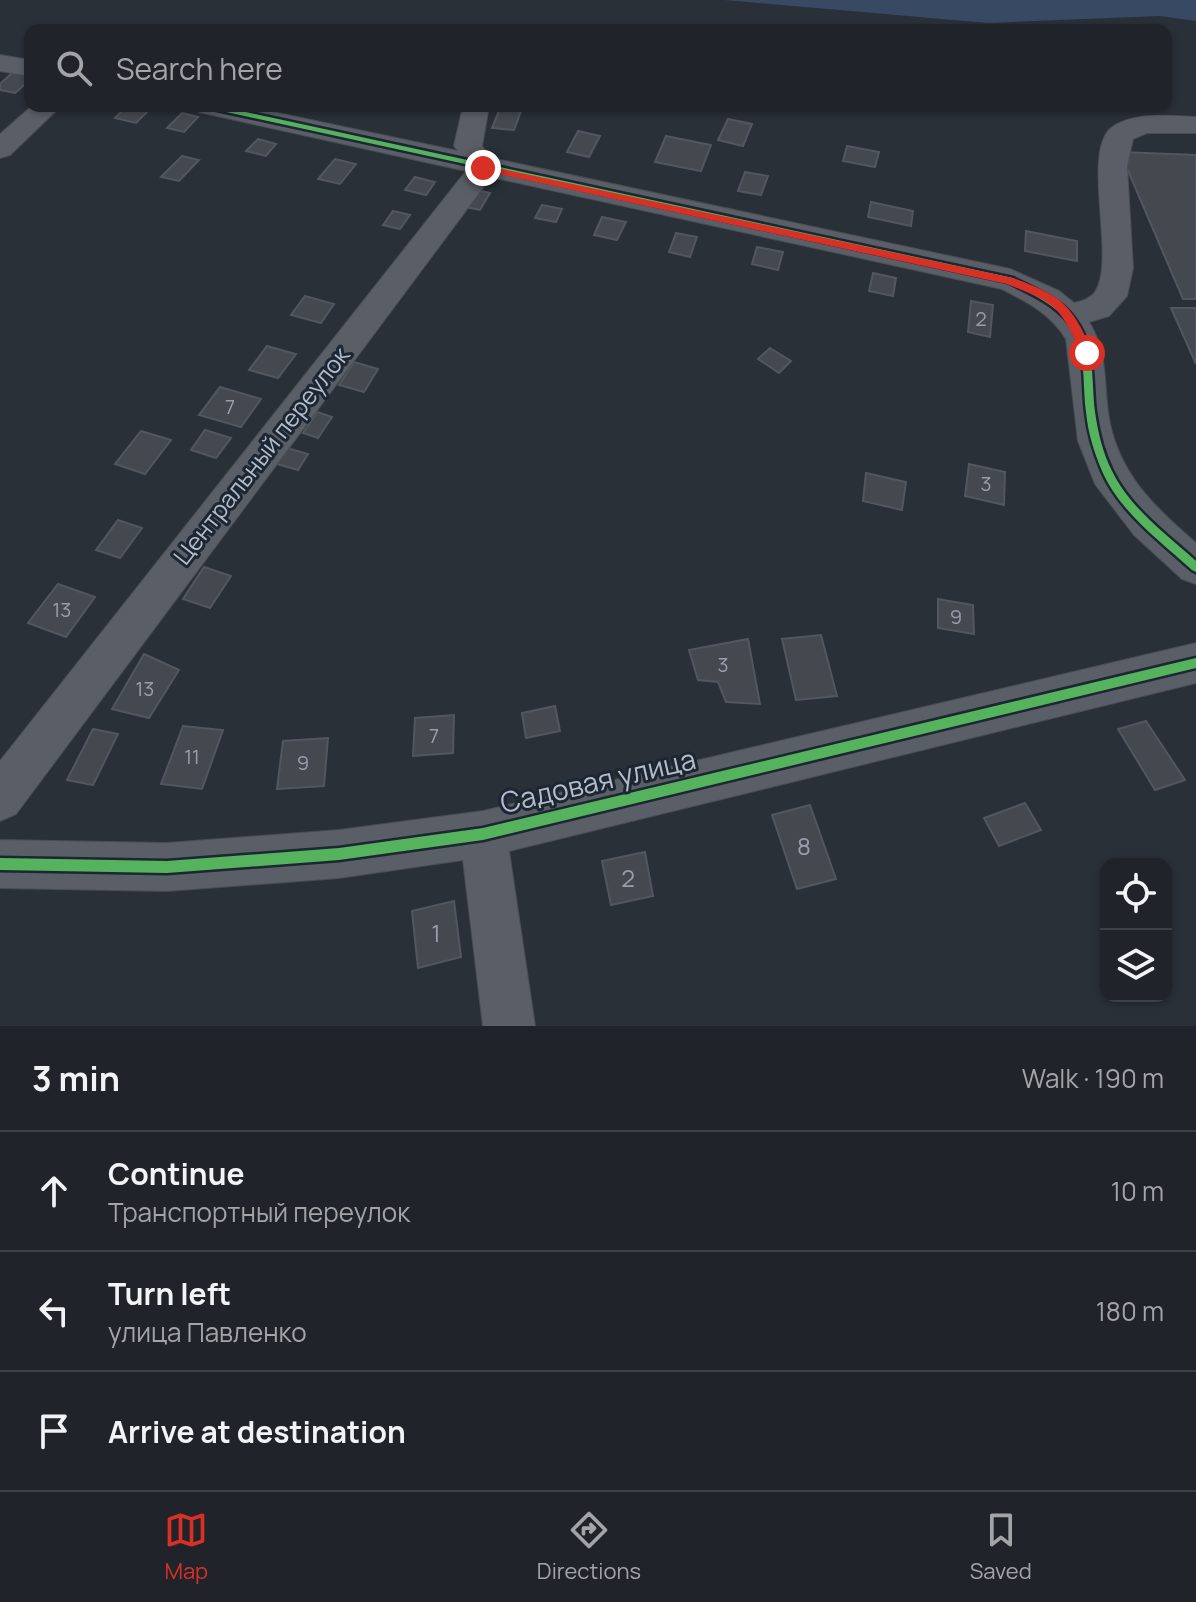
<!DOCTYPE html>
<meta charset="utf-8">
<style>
:root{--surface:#20242a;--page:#282c32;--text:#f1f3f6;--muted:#a2a4a8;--line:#3d4147;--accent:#d93025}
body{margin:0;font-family:Manrope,sans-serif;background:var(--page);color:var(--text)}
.controls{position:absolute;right:24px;bottom:24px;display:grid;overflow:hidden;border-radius:16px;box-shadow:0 2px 6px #0004}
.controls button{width:72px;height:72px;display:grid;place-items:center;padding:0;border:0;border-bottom:2px solid var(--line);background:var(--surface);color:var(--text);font:40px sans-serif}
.stop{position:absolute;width:24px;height:24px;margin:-18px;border:6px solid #d93025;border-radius:50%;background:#fff}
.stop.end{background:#d93025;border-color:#fff;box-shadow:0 2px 8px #0008}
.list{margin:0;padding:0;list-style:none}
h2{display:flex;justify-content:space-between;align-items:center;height:104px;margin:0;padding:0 32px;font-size:34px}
h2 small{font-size:26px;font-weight:400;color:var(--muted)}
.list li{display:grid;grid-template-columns:52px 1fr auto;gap:24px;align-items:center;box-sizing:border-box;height:120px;padding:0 32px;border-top:2px solid var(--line)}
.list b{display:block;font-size:30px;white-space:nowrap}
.list p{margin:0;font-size:26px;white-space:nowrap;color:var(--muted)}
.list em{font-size:26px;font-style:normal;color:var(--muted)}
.icon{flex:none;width:44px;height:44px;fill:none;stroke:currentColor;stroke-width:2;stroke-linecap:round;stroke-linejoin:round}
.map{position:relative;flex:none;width:1196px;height:1026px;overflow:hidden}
.search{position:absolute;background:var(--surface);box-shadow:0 2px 6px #0004;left:24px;right:24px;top:24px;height:88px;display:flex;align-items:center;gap:20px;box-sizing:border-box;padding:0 28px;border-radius:16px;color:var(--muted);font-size:30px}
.sheet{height:464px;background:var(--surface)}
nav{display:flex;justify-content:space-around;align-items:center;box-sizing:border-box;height:112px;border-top:2px solid var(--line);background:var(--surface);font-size:22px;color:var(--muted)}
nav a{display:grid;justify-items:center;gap:4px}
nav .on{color:var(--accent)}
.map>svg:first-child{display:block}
.water{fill:#384963}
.building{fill:#444950;stroke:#52575f;stroke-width:2}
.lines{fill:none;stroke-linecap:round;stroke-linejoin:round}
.minor-casing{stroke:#484c53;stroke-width:2}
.minor{fill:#5a5e66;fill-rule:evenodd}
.cycleway-casing{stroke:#1d2633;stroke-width:5}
.cycleway{fill:#56b35d;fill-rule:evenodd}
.route{fill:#d93025}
.labels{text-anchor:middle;stroke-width:6;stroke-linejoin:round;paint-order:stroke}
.number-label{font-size:20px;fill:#989fab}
.street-label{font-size:24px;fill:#b4bcc9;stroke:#1d2633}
.near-number-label{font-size:24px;fill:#989fab}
.near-street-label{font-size:28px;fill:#b4bcc9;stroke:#1d2633}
</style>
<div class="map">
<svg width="1196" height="1026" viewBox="0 0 1196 1026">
<rect width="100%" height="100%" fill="#2a3038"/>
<!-- water -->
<path class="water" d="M724,0H1196V21L1159,16L988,23Z"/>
<!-- building -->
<path class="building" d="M14,71L30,74V80L15,93L0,90V84Z
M127,106H148L152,107L136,123L115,118Z
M501,106H523L514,130L492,128Z
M182,113L198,117L184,132L167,128Z
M728,119L752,124L743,146L718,140Z
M578,131L600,136L589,157L567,152Z
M666,136L711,145L701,171L655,162Z
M258,139L276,144L266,156L246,151Z
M847,146L879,152L875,167L843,161Z
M1120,152L1196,155V299H1183Z
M182,156L199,160L179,181L161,177Z
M335,159L356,164L340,184L318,179Z
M745,172L768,176L761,195L738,191Z
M415,177L435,182L426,195L405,190Z
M475,190L490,193L480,210L465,207Z
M871,202L913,211L911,226L868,217Z
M542,205L562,209L556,222L535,218Z
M393,211L410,215L400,229L383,225Z
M602,217L626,222L617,240L594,235Z
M1026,231L1077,241V261L1025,251Z
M676,233L697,237L690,257L669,252Z
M757,247L783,252L778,270L752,264Z
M873,273L896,278L893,296L869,291Z
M305,296L334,304L321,323L291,315Z
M971,301L993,305L990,337L968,332Z
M1171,308H1196V364Z
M267,346L296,354L278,378L249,370Z
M770,348L791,361L779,373L758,359Z
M354,362L378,369L364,392L339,385Z
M220,387L261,399L241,427L199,415Z
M317,412L332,417L318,438L303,433Z
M205,430L231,438L216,458L191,450Z
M141,431L171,440L145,474L115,464Z
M283,447L308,454L298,470L273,463Z
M969,464L1005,472L1004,505L965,496Z
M866,473L906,482L902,510L863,501Z
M118,520L142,528L120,558L96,550Z
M204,567L231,576L210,608L183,599Z
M58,584L95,597L66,637L28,623Z
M938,599L973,605L974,634L938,628Z
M821,635L837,696L796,700L782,639Z
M748,639L760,704L726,702L718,682L698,680L689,650Z
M144,654L179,670L149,718L112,709Z
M555,706L560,731L526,738L522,713Z
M454,715L453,753L413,756L415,718Z
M1146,721L1185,780L1155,790L1118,729Z
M183,726L223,730L202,789L161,784Z
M93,729L118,734L93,785L67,780Z
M328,738L324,786L277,789L283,741Z
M1025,803L1041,830L999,846L984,818Z
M810,805L836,879L797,889L772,815Z
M645,852L653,896L611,905L602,861Z
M454,901L461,957L418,968L412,911Z"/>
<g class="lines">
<defs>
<path id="minor" d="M0,55L30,60V76L0,71Z
M32,106H61L10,155L0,158V134Z
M195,106H245L458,151L454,146L463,106H489L482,146L491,158L1010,269L1059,291L1074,303C1082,301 1090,299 1095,292C1117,260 1081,154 1111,128C1133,111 1171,116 1196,117V133H1147L1133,139L1127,166L1133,268L1127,296L1109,316L1089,322C1107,351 1104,380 1108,412C1116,471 1153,506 1196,543V584L1182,579L1134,535L1095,484L1078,441L1066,339C1051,314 1027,302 1002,289L491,177L16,814L0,821V761L466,171L208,114L199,112Z
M1196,643V683L509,851L535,1026H483L463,860L339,878L167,891L0,888V840L167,843L339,830L483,811Z"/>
</defs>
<!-- minor casing -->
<use href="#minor" class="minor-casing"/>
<!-- minor -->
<use href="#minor" class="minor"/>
<defs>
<path id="cycleway" d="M204,106H218L1013,278C1034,289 1060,298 1074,318C1096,346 1091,379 1095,412C1098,433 1103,453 1112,471C1130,508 1166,534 1196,561V572L1192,570C1160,541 1120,512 1102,471C1094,452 1088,433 1086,412C1082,381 1087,349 1069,323C1054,303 1029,293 1008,282L208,108Z
M1196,658V668L483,840L339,860L167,873L0,870V858L167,861L339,848L483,828Z"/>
</defs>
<!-- cycleway casing -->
<use href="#cycleway" class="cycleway-casing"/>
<!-- cycleway -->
<use href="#cycleway" class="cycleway"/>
</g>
<!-- route -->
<path class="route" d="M483,165L1013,278C1064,297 1071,304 1093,353L1083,356C1059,307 1060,305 1007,284L480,170Z"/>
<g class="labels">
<!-- number labels -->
<g class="number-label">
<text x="981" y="326">2</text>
<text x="230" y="414">7</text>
<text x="986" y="491">3</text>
<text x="62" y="617">13</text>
<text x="956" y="624">9</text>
<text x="723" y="672">3</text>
<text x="145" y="696">13</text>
<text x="434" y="743">7</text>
<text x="192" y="764">11</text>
<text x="303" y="770">9</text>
</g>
<!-- street labels -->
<g class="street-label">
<text transform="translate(262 456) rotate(-52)" y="8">Центральный переулок</text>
</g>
<!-- near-number labels -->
<g class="near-number-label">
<text x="804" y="855">8</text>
<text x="628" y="887">2</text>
<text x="436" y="942">1</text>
</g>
<!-- near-street labels -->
<g class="near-street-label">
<text transform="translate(598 781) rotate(-13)" y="10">Садовая улица</text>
</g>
</g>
</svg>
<div class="controls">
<button><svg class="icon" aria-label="locate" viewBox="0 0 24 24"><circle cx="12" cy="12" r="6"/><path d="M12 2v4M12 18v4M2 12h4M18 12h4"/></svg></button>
<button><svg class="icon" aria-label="layers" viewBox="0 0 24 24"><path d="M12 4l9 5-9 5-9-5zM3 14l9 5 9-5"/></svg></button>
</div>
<div class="stop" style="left:1087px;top:353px"></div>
<div class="stop end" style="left:483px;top:168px"></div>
<div class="search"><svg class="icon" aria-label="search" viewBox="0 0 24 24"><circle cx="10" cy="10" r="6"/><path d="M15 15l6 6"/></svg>Search here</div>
</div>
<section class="sheet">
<h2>3 min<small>Walk · 190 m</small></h2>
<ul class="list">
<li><svg class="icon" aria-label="ahead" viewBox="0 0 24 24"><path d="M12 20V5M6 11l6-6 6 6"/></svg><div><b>Continue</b><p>Транспортный переулок</p></div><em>10 m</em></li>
<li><svg class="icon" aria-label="left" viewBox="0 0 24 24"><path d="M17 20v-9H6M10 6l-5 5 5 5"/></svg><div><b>Turn left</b><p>улица Павленко</p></div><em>180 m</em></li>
<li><svg class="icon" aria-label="arrive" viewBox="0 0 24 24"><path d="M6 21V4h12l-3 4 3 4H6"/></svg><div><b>Arrive at destination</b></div></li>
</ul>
</section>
<nav>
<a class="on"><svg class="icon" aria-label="map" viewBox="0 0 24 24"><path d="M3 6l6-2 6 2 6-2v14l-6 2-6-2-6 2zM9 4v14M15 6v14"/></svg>Map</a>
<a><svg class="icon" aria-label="directions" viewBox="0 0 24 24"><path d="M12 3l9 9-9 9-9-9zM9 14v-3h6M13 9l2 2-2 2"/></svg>Directions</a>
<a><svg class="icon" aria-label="saved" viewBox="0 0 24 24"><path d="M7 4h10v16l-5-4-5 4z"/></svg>Saved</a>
</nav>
